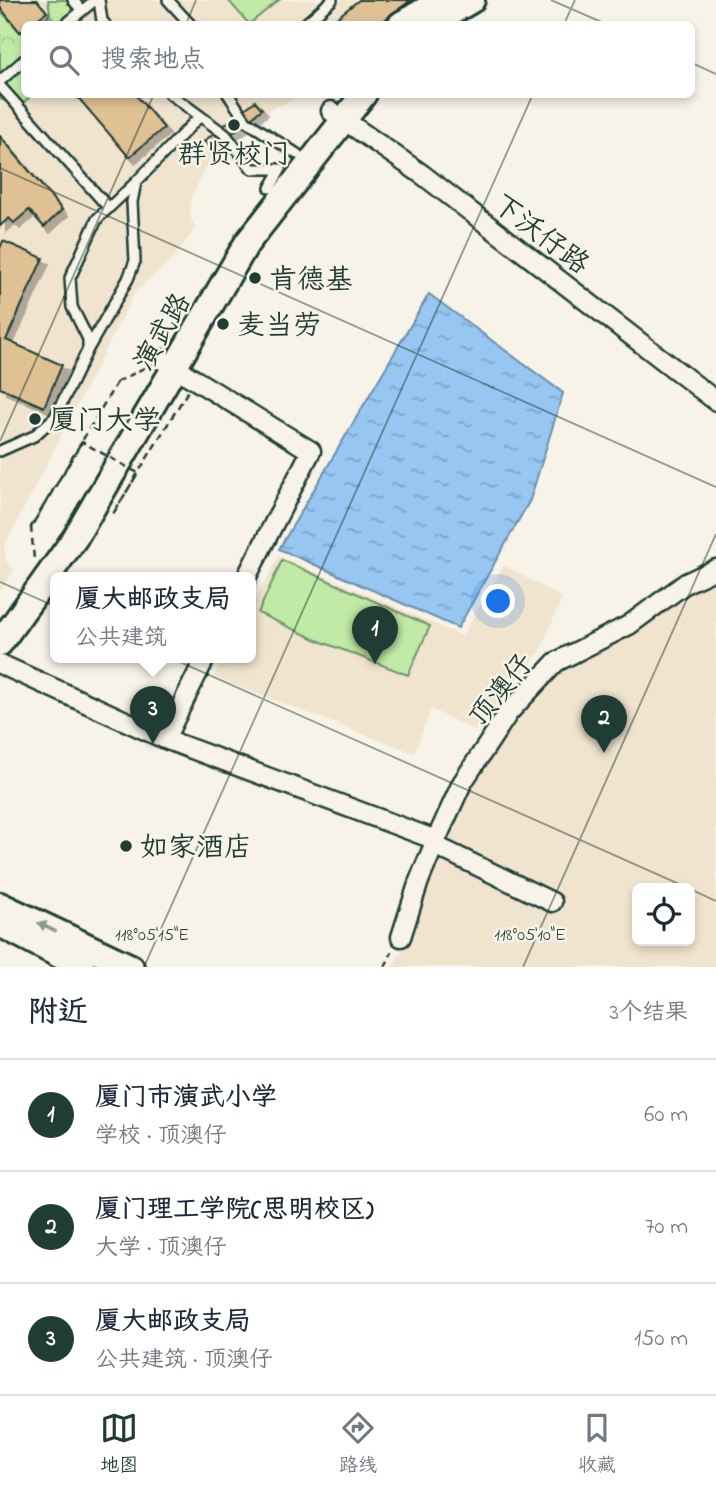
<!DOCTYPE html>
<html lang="zh">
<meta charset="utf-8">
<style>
:root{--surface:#fff;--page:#f2f2f3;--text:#1f2937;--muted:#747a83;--line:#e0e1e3;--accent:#1f3d34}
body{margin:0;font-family:"Indie Flower","LXGW WenKai TC",sans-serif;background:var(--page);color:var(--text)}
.controls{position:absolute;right:21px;bottom:21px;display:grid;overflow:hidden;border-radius:10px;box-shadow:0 4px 10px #0003}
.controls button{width:63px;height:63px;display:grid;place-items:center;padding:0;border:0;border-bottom:2px solid var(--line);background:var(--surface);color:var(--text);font:35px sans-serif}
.you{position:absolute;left:499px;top:602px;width:24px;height:24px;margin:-18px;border:5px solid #fff;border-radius:50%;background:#1a73e8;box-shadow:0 0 0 10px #1a73e833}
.badge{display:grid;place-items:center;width:46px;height:46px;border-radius:50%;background:var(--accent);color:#fff;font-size:23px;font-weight:700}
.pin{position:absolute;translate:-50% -58px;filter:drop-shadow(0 2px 4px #0008)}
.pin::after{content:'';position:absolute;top:37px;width:24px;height:21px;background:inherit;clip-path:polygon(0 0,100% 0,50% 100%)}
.popup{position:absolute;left:50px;top:572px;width:206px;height:91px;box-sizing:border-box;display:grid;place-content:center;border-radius:10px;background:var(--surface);filter:drop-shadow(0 2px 5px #0005);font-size:23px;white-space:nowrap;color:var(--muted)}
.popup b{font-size:26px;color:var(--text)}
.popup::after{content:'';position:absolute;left:50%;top:100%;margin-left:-14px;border:14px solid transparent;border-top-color:var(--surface)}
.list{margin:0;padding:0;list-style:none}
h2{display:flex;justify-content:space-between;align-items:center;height:91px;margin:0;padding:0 28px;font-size:30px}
h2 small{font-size:23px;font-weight:400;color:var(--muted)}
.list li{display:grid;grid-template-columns:46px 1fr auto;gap:21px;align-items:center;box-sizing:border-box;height:112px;padding:0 28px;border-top:2px solid var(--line)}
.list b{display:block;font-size:26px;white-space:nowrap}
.list p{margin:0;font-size:23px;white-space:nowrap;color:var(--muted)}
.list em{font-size:23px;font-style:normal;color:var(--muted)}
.icon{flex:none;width:38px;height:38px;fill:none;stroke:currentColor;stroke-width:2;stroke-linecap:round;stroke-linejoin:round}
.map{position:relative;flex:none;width:716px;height:967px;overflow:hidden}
.search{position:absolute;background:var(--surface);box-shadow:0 4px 10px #0003;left:21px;right:21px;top:21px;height:77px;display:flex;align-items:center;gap:18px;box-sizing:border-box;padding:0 24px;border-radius:10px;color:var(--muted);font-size:26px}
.sheet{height:427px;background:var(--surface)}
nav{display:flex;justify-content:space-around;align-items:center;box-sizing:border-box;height:98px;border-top:2px solid var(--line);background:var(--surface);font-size:19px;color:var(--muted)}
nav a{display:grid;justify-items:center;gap:4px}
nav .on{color:var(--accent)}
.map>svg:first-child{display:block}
.built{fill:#f0e4ce;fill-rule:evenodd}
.forest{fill:url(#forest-crowns);stroke:#70946d;stroke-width:2}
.park{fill:#c1eaa6;stroke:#70946d;stroke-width:2}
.water{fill:url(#water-ripples);stroke:#678fa6;stroke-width:2}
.building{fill:#dfc193;stroke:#1f3d34;stroke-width:2;filter:url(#shadow)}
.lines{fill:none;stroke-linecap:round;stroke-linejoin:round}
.lane-casing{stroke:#1f3d34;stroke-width:14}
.street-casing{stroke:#1f3d34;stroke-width:23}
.secondary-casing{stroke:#1f3d34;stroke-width:30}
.path{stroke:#1f3d34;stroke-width:2.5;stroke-dasharray:7 5;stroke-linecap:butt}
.lane{stroke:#f7f3e8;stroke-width:9}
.street{stroke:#f7f3e8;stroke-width:18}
.secondary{stroke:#f7f3e8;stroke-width:24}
.path-bridge{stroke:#1f3d34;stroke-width:2.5;stroke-dasharray:7 5;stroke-linecap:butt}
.oneway{fill:#8b988e}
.ticks{fill:none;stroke:#1f3d34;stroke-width:2;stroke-opacity:0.45}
.poi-dot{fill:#1f3d34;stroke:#f7f3e8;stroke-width:2.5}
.labels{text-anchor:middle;stroke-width:5;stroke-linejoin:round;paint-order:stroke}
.poi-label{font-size:28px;fill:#1f3d34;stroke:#f7f3e8;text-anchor:start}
.street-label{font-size:28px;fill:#1f3d34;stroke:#f7f3e8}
.ticks-label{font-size:18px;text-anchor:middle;fill:#1f3d34;stroke:#f7f3e8;stroke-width:5;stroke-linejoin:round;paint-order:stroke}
</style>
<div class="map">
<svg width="716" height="967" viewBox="0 0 716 967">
<defs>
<pattern id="forest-crowns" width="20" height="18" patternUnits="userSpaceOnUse" patternTransform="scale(1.75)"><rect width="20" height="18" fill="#c1eaa6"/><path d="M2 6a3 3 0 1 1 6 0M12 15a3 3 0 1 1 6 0" fill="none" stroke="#a5ca90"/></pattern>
<pattern id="water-ripples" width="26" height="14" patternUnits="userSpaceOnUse" patternTransform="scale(1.75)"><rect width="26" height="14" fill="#97c6f2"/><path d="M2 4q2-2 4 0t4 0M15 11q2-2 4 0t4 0" fill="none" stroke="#7ba2c5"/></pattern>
<filter id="shadow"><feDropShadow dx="6" dy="6" stdDeviation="0" flood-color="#0004"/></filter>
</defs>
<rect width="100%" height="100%" fill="#f7f3e8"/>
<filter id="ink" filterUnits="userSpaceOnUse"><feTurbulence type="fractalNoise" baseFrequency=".0143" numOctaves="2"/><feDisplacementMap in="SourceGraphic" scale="14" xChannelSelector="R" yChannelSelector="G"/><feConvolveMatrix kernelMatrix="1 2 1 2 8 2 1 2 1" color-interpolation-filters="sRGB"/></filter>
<g filter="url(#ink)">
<!-- built -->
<path class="built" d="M0,0H411L379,24H24V94L302,95L246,121L216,142L222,146L204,171L191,198L190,215L195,229L173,259L135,292L4,547L6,561L14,570L0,591Z
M279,556L462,636L504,565L562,598L540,652L475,731L431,709L414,753L213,677L223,658H251V608Z
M716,576V967H392L409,940L428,879L470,786L515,720L560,671L628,636L690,588ZM637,888H690V941H637Z"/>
<!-- forest -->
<path class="forest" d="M48,0H72L71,24H44L50,12Z
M0,10L20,32H24V94L32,95L20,106L0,99Z"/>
<!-- park -->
<path class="park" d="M228,0H279L249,24Z
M282,560L430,626L408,675L317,640L258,613Z"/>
<!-- water -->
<path class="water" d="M429,294L563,393L530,500L458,628L279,549Z"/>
<!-- building -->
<path class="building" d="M0,0H37L47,12L30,24H24V29L20,32L0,7Z
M359,0H411L379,24H329Z
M75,94H135L164,128L129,157Z
M255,101L262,109L213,149L204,141Z
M0,136L62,210L44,227L29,210L14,223L9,218L0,226Z
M3,241L43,258L6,340L62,365L44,407L0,388V248Z"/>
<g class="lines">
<defs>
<path id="lane" d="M73,0L82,11
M99,0L102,21L105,24
M168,0L190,24
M66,24L95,0
M305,24L332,0
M0,81L24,60
M0,86L108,207
M170,94L226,135L252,169H281L270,188
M228,94L246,121L297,154
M88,348V339L72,307L70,278L97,219L136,182
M0,451L34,436L55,417L88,349L128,279L135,261L132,202L136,182L200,116"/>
<path id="street" d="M331,111L423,175L716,401
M161,359L311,451L246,578
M0,664L165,739L436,840L462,783L509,712L556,662L629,625L686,583L716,569
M165,739L205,658
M434,845L552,902
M401,937L419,881L436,840"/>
<path id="secondary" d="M401,24L442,0
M431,24L472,0
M0,643L75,538L247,243L364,94
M0,905L131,967
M0,924L82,967"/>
</defs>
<!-- lane casing -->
<use href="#lane" class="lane-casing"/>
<!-- street casing -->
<use href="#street" class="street-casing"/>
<!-- secondary casing -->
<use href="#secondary" class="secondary-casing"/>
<!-- path -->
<path class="path" d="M117,382L146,367
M31,527L34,559
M385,967L392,952"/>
<!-- lane -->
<use href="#lane" class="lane"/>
<!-- street -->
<use href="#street" class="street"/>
<!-- secondary -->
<use href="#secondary" class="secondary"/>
<!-- path-bridge -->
<path class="path-bridge" d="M117,382L31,527L82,442L138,473L113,514L188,391"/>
</g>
<!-- one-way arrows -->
<defs><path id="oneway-solid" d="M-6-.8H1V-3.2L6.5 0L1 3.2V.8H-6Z" transform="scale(1.75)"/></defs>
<use class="oneway" href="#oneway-solid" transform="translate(47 927) rotate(-155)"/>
</g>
<!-- ticks -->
<path class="ticks" d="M551,0L606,24M186,24L196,0M564,24L575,0M692,63L716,74M0,168L716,487M0,441L154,94M0,582L688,888M690,889L716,901M144,967L533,94M523,967L716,534"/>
<!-- markers -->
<g class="poi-dot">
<circle cx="234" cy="125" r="7"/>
<circle cx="255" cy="278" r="7"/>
<circle cx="223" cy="324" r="7"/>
<circle cx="35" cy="419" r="7"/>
<circle cx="126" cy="846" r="7"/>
</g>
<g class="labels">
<!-- poi labels -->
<g class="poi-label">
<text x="234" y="163" text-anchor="middle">群贤校门</text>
<text x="269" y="288">肯德基</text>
<text x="237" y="334">麦当劳</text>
<text x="49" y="429">厦门大学</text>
<text x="140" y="856">如家酒店</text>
</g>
<!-- street labels -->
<g class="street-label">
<text transform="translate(542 233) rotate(37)" y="10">下沃仔路</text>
<text transform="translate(161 331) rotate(-60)" y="10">演武路</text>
<text transform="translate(500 689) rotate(-51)" y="10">顶澳仔</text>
</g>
</g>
<g class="ticks-label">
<text x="152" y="940">118°05'15"E</text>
<text x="530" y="940">118°05'10"E</text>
</g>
</svg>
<div class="controls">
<button><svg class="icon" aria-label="locate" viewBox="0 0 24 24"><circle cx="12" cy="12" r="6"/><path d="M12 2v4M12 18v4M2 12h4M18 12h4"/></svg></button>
</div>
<div class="you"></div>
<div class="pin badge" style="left:375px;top:664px">1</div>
<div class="pin badge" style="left:604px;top:753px">2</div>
<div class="pin badge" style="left:153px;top:744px">3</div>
<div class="popup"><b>厦大邮政支局</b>公共建筑</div>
<div class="search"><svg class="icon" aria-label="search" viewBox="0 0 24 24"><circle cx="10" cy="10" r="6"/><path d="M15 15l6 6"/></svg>搜索地点</div>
</div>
<section class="sheet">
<h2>附近<small>3个结果</small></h2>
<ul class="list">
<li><span class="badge">1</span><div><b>厦门市演武小学</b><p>学校 · 顶澳仔</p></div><em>60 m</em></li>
<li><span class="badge">2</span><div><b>厦门理工学院(思明校区)</b><p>大学 · 顶澳仔</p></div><em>70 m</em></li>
<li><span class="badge">3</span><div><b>厦大邮政支局</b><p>公共建筑 · 顶澳仔</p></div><em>150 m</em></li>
</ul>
</section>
<nav>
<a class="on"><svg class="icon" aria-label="map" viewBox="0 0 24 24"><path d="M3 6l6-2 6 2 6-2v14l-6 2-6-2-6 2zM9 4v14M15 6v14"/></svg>地图</a>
<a><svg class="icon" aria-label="directions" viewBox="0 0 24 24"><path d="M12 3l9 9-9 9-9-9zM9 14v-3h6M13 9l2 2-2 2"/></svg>路线</a>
<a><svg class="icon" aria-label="saved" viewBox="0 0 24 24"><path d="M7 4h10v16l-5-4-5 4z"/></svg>收藏</a>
</nav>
